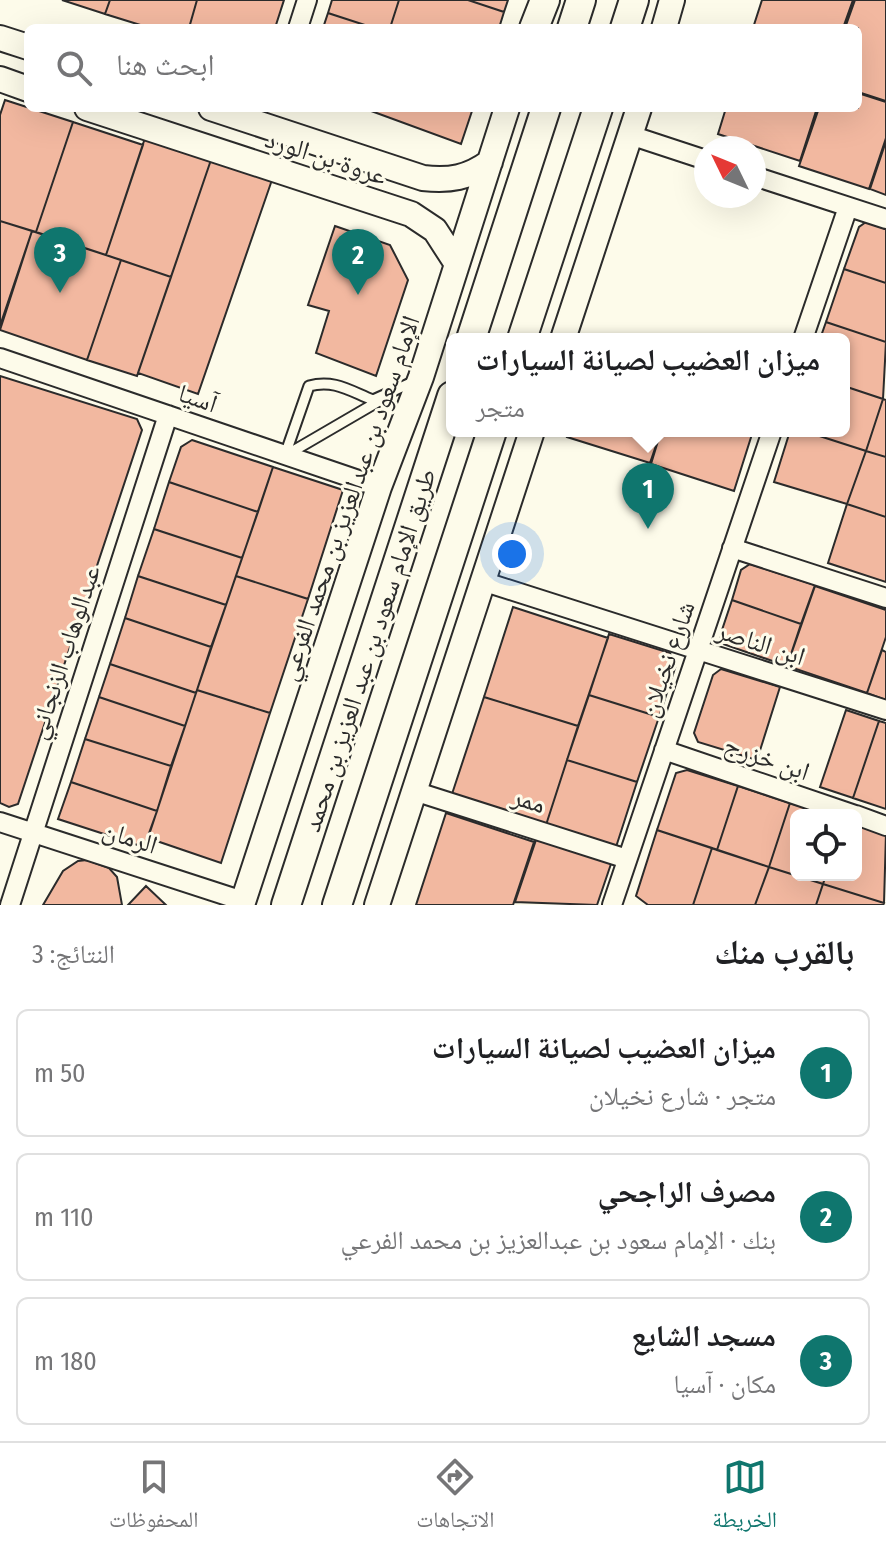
<!DOCTYPE html>
<html lang="ar">
<meta charset="utf-8">
<style>
:root{--surface:#fff;--page:#f6f6f6;--text:#202124;--muted:#757577;--line:#e0e0e0;--accent:#0f766e}
body{margin:0;font-family:"Fira Sans Condensed","Noto Naskh Arabic",sans-serif;background:var(--page);color:var(--text);direction:rtl}
.controls{position:absolute;right:24px;bottom:24px;display:grid;overflow:hidden;border-radius:12px;box-shadow:0 8px 32px #0002}
.controls button{width:72px;height:72px;display:grid;place-items:center;padding:0;border:0;border-bottom:2px solid var(--line);background:var(--surface);color:var(--text);font:40px sans-serif}
.compass{position:absolute;left:694px;top:136px;width:72px;height:72px;border-radius:50%;background:var(--surface);box-shadow:0 8px 32px #0002;rotate:313deg}
.you{position:absolute;left:512px;top:554px;width:28px;height:28px;margin:-20px;border:6px solid #fff;border-radius:50%;background:#1a73e8;box-shadow:0 0 0 12px #1a73e833}
.badge{display:grid;place-items:center;width:52px;height:52px;border-radius:50%;background:var(--accent);color:#fff;font-size:26px;font-weight:700}
.pin{position:absolute;translate:-50% -66px;filter:drop-shadow(0 2px 4px #0008)}
.pin::after{content:'';position:absolute;top:42px;width:28px;height:24px;background:inherit;clip-path:polygon(0 0,100% 0,50% 100%)}
.popup{position:absolute;left:446px;top:333px;width:404px;height:104px;box-sizing:border-box;display:grid;place-content:center;border-radius:12px;background:var(--surface);filter:drop-shadow(0 2px 6px #0005);font-size:26px;white-space:nowrap;color:var(--muted)}
.popup b{font-size:30px;color:var(--text)}
.popup::after{content:'';position:absolute;left:50%;top:100%;margin-left:-16px;border:16px solid transparent;border-top-color:var(--surface)}
.list{margin:0;padding:0;list-style:none}
h2{display:flex;justify-content:space-between;align-items:center;height:104px;margin:0;padding:0 32px;font-size:34px}
h2 small{font-size:26px;font-weight:400;color:var(--muted)}
.list li{display:grid;grid-template-columns:52px 1fr auto;gap:24px;align-items:center;box-sizing:border-box;height:128px;margin:0 16px 16px;padding:0 16px;border:2px solid var(--line);border-radius:12px}
.list b{display:block;font-size:30px;white-space:nowrap}
.list p{margin:0;font-size:26px;white-space:nowrap;color:var(--muted)}
.list em{font-size:26px;font-style:normal;color:var(--muted)}
.icon{flex:none;width:44px;height:44px;fill:none;stroke:currentColor;stroke-width:2;stroke-linecap:round;stroke-linejoin:round}
.map{position:relative;flex:none;width:886px;height:905px;overflow:hidden;direction:ltr}
.search{position:absolute;background:var(--surface);box-shadow:0 8px 32px #0002;left:24px;right:24px;top:24px;height:88px;display:flex;align-items:center;gap:20px;box-sizing:border-box;padding:0 28px;border-radius:12px;color:var(--muted);font-size:30px}
.sheet{height:536px;background:var(--surface)}
nav{display:flex;justify-content:space-around;align-items:center;box-sizing:border-box;height:112px;border-top:2px solid var(--line);background:var(--surface);font-size:22px;color:var(--muted)}
nav a{display:grid;justify-items:center;gap:4px}
nav .on{color:var(--accent)}
.map>svg:first-child{display:block}
.building{fill:#f2b8a0;stroke:#2b2b2b;stroke-width:2}
.lines{fill:none;stroke-linecap:round;stroke-linejoin:round}
.lane-casing{stroke:#2b2b2b;stroke-width:13}
.street-casing{stroke:#2b2b2b;stroke-width:22}
.secondary-casing{stroke:#2b2b2b;stroke-width:28}
.primary-casing{stroke:#2b2b2b;stroke-width:32}
.lane{stroke:#fdfbea;stroke-width:9}
.street{stroke:#fdfbea;stroke-width:18}
.secondary{stroke:#fdfbea;stroke-width:24}
.primary{stroke:#fdfbea;stroke-width:28}
.labels{text-anchor:middle;stroke-width:6;stroke-linejoin:round;paint-order:stroke}
.street-label{font-size:26px;fill:#2b2b2b;stroke:#fdfbea}
</style>
<div class="map">
<svg width="886" height="905" viewBox="0 0 886 905">
<rect width="100%" height="100%" fill="#fdfbea"/>
<!-- building -->
<path class="building" d="M62,0H110L105,14Z
M110,0H197L189,28H150L105,14Z
M197,0H284L275,28H189Z
M332,0H399L390,28H374L328,13Z
M399,0H468L504,12L499,28H390Z
M468,0H508L504,12Z
M762,0H853L843,28H753Z
M855,0H886V101L858,92V28H845Z
M328,13L374,28H323Z
M858,93L886,102V138L869,189L799,166L819,108H858Z
M5,100L73,122L36,232L0,221V115Z
M363,108H473L461,144Z
M726,108H817L800,161L718,134Z
M73,122L143,145L106,255L36,232Z
M146,135L212,157L171,277L106,255Z
M886,141V195L870,189Z
M212,157L273,177L198,394L138,373Z
M0,221L32,231L0,326Z
M866,222L886,229V283L844,269L859,227Z
M335,226L390,245L408,280L376,376L316,353L329,311L308,305Z
M32,231L121,260L87,360L0,330Z
M121,260L171,277L137,376L87,360Z
M844,269L886,283V342L826,322Z
M826,322L886,342L883,399L844,386V339H820Z
M0,376L137,419L142,430L18,804L9,807L0,803Z
M844,386L883,399L866,451L804,431H844Z
M883,399L886,400V457L866,451Z
M569,431H661L650,463L567,437Z
M661,431H753L734,491L651,464Z
M790,431H804L866,451L847,504L774,482Z
M192,440L273,467L258,512L169,482L181,447Z
M866,451L886,457V517L847,504Z
M273,467L343,490L308,599L236,576Z
M169,482L258,512L242,558L154,529Z
M847,504L886,517V582L828,563Z
M154,529L242,558L226,605L138,576Z
M750,564L815,585L801,624L732,600L741,570Z
M138,576L226,605L211,647L125,618Z
M236,576L308,599L270,713L197,690Z
M815,586L886,610V637L867,693L787,666Z
M732,600L801,624L787,666L723,644L720,636Z
M513,607L608,638L578,726L484,697Z
M125,618L211,647L196,693L110,664Z
M609,634L670,653L676,665L659,717L589,695Z
M882,650L886,652V700L867,693Z
M110,664L196,693L185,726L99,697Z
M721,669L780,687L757,760L698,742L694,733L713,675Z
M197,690L270,713L221,863L148,838Z
M589,695L659,717L637,782L567,760Z
M99,697L185,726L171,766L85,739Z
M484,697L578,726L546,825L452,794Z
M846,710L879,721L853,798L820,787Z
M879,721L886,723V809L853,798Z
M85,739L171,766L157,811L71,782Z
M567,760L637,782L616,847L546,825Z
M687,770L738,786L717,850L657,830L676,773Z
M71,782L157,811L144,847L58,819Z
M738,786L790,803L769,867L717,850Z
M790,803L829,815H796V875H826L823,884L769,867Z
M446,813L534,842L513,905H416Z
M856,824L886,833L884,903L823,884L826,875H856Z
M657,830L712,848L693,905H648L636,896Z
M537,837L612,861L597,905L515,902Z
M712,848L769,867L755,905H693Z
M87,860L109,868L117,877L122,905H43L63,871L78,861Z
M769,867L823,884L816,905H755Z
M823,884L884,903L883,905H816Z
M146,886L166,905H128Z"/>
<g class="lines">
<defs>
<path id="lane" d="M288,454L379,401
M285,455L309,386C334,379 350,391 373,400L415,381"/>
<path id="street" d="M298,28L307,0
M630,135L706,160
M754,176L886,219
M803,339L848,207
M0,358L379,487
M732,548L886,598
M482,581L886,710
M664,750L855,815
M414,791L627,859
M856,815L886,826
M0,822L243,901
M10,905L168,415
M612,905L772,431"/>
<path id="secondary" d="M664,28L672,0
M0,38L28,47
M0,79L28,89
M87,108L411,214L435,230L457,264
M211,108L423,178C450,181 468,178 490,162
M563,339L639,108
M242,905L379,487L421,377L507,108
M377,905L532,431"/>
<path id="primary" d="M534,28L545,0
M572,28L581,0
M625,28L634,0
M471,339L546,108
M522,339L598,108
M286,905L452,396
M337,905L492,431"/>
</defs>
<!-- lane casing -->
<use href="#lane" class="lane-casing"/>
<!-- street casing -->
<use href="#street" class="street-casing"/>
<!-- secondary casing -->
<use href="#secondary" class="secondary-casing"/>
<!-- primary casing -->
<use href="#primary" class="primary-casing"/>
<!-- lane -->
<use href="#lane" class="lane"/>
<!-- street -->
<use href="#street" class="street"/>
<!-- secondary -->
<use href="#secondary" class="secondary"/>
<!-- primary -->
<use href="#primary" class="primary"/>
</g>
<g class="labels">
<!-- street labels -->
<g class="street-label">
<text transform="translate(326 157) rotate(18)" y="9">عروة بن الورد</text>
<text transform="translate(198 398) rotate(19)" y="9">آسيا</text>
<text transform="translate(349 498) rotate(-71)" y="9">الإمام سعود بن عبدالعزيز بن محمد الفرعي</text>
<text transform="translate(761 643) rotate(18)" y="9">ابن الناصر</text>
<text transform="translate(369 650) rotate(-72)" y="9">طريق الإمام سعود بن عبد العزيز بن محمد</text>
<text transform="translate(64 652) rotate(-72)" y="9">عبدالوهاب الزنجاني</text>
<text transform="translate(667 659) rotate(-71)" y="9">شارع نخيلان</text>
<text transform="translate(767 758) rotate(19)" y="9">ابن خزرج</text>
<text transform="translate(529 800) rotate(18)" y="9">ممر</text>
<text transform="translate(130 837) rotate(18)" y="9">الرمان</text>
</g>
</g>
</svg>
<div class="controls">
<button><svg class="icon" aria-label="locate" viewBox="0 0 24 24"><circle cx="12" cy="12" r="6"/><path d="M12 2v4M12 18v4M2 12h4M18 12h4"/></svg></button>
</div>
<svg class="compass" viewBox="-18 -18 36 36"><path d="M0-13l5 13h-10z" fill="#e53935"/><path d="M0 13l5-13h-10z" fill="#757577"/></svg>
<div class="you"></div>
<div class="pin badge" style="left:648px;top:529px">1</div>
<div class="popup"><b>ميزان العضيب لصيانة السيارات</b>متجر</div>
<div class="pin badge" style="left:358px;top:295px">2</div>
<div class="pin badge" style="left:60px;top:293px">3</div>
<div class="search"><svg class="icon" aria-label="search" viewBox="0 0 24 24"><circle cx="10" cy="10" r="6"/><path d="M15 15l6 6"/></svg>ابحث هنا</div>
</div>
<section class="sheet">
<h2>بالقرب منك<small>النتائج: 3</small></h2>
<ul class="list">
<li><span class="badge">1</span><div><b>ميزان العضيب لصيانة السيارات</b><p>متجر · شارع نخيلان</p></div><em>50 m</em></li>
<li><span class="badge">2</span><div><b>مصرف الراجحي</b><p>بنك · الإمام سعود بن عبدالعزيز بن محمد الفرعي</p></div><em>110 m</em></li>
<li><span class="badge">3</span><div><b>مسجد الشايع</b><p>مكان · آسيا</p></div><em>180 m</em></li>
</ul>
</section>
<nav>
<a class="on"><svg class="icon" aria-label="map" viewBox="0 0 24 24"><path d="M3 6l6-2 6 2 6-2v14l-6 2-6-2-6 2zM9 4v14M15 6v14"/></svg>الخريطة</a>
<a><svg class="icon" aria-label="directions" viewBox="0 0 24 24"><path d="M12 3l9 9-9 9-9-9zM9 14v-3h6M13 9l2 2-2 2"/></svg>الاتجاهات</a>
<a><svg class="icon" aria-label="saved" viewBox="0 0 24 24"><path d="M7 4h10v16l-5-4-5 4z"/></svg>المحفوظات</a>
</nav>
